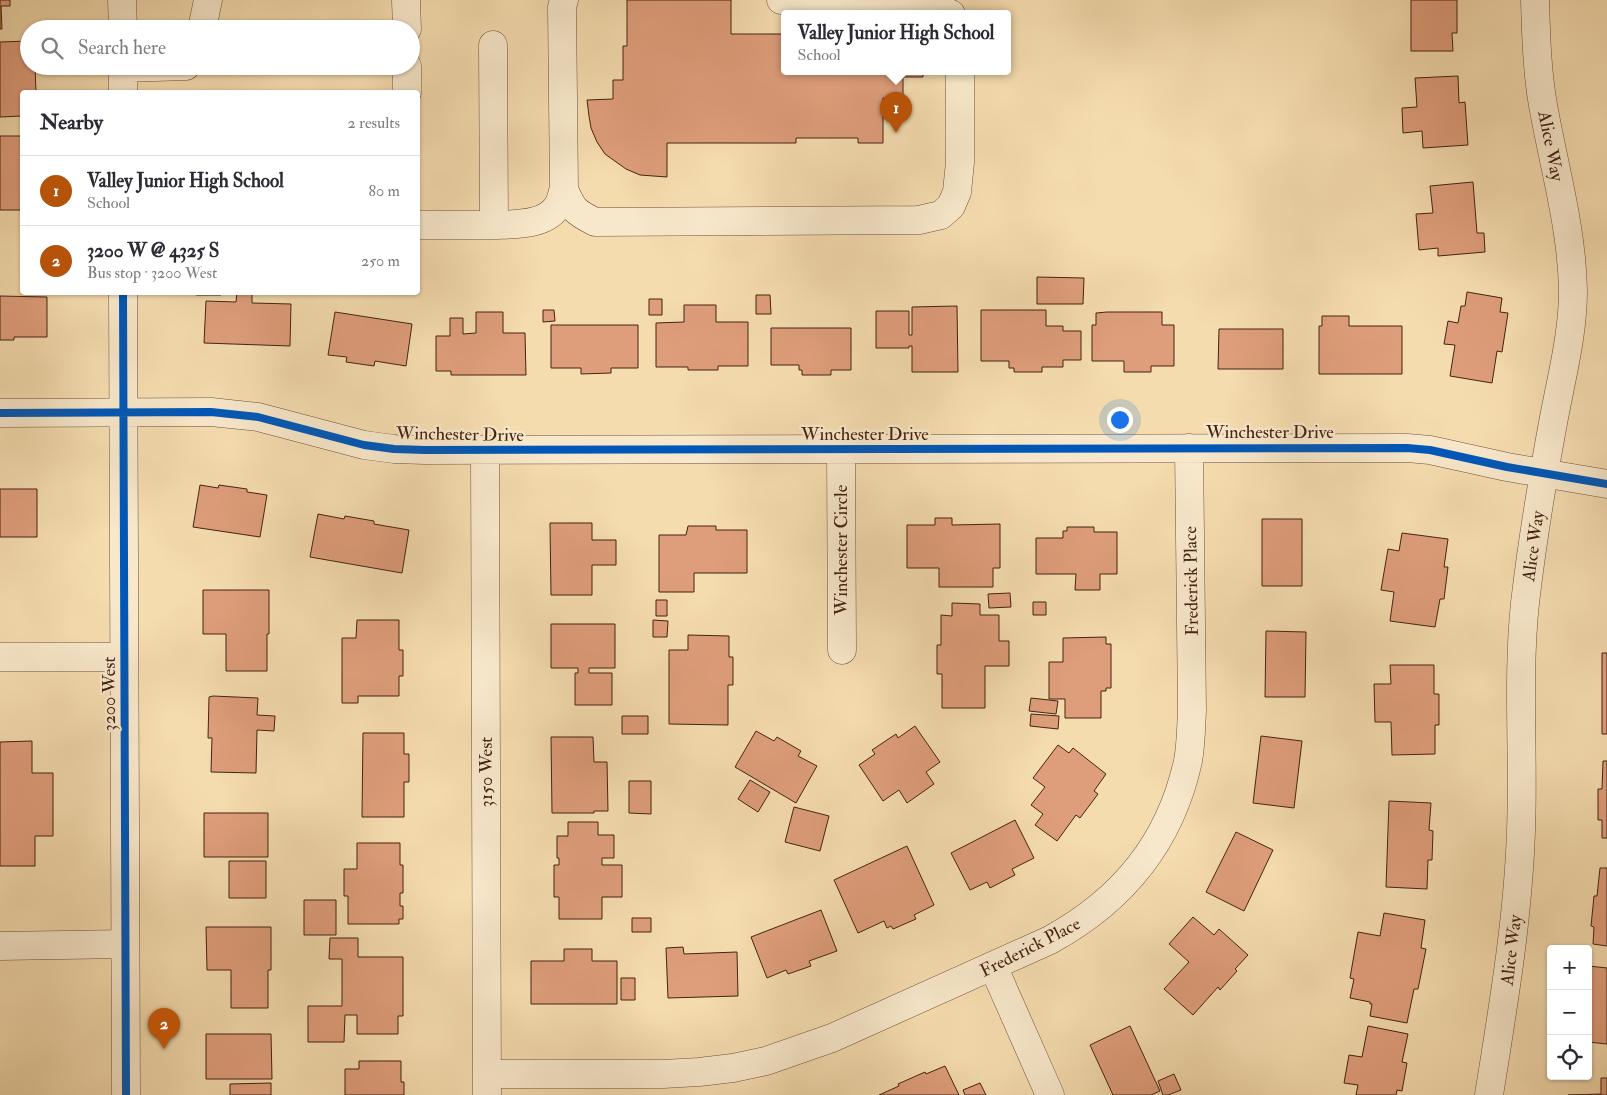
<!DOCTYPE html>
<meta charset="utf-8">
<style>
:root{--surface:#fff;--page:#f7f7f7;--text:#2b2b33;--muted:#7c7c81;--line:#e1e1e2;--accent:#b45309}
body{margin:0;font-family:"IM FELL Double Pica",serif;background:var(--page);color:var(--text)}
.controls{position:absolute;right:15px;bottom:15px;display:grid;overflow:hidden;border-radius:5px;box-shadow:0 1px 4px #0004}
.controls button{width:45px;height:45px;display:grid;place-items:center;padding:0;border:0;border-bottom:1px solid var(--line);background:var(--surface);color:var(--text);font:25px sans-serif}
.you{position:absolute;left:1119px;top:419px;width:18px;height:18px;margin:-12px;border:4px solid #fff;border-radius:50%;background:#1a73e8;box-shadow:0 0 0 8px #1a73e833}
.badge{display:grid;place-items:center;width:32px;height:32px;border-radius:50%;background:var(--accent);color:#fff;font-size:16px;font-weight:700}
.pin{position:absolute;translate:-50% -41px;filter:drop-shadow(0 1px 2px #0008)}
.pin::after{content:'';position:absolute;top:26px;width:18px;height:15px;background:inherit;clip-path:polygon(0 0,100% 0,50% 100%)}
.popup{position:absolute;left:781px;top:10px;width:230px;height:65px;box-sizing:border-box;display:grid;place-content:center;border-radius:5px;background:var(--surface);filter:drop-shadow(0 1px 4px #0005);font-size:16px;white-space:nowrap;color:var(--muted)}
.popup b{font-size:19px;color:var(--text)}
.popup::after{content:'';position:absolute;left:50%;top:100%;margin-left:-10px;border:10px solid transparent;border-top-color:var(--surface)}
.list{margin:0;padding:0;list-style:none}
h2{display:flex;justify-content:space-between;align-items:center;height:65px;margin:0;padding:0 20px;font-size:21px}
h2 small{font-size:16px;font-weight:400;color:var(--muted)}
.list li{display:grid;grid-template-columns:32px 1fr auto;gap:15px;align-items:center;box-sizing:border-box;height:70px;padding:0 20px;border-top:1px solid var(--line)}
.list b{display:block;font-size:19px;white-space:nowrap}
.list p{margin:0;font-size:16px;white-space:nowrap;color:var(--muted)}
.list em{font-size:16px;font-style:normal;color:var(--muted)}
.icon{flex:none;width:28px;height:28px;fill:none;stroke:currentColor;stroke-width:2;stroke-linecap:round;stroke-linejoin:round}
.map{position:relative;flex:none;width:1607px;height:1095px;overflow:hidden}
.search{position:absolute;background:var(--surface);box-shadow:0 1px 4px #0004;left:20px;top:20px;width:400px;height:55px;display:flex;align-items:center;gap:12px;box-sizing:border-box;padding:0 18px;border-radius:28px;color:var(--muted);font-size:19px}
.panel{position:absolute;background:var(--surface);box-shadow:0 1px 4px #0004;left:20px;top:90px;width:400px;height:205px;border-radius:5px}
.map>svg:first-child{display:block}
.building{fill:#df9e7b;stroke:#442212}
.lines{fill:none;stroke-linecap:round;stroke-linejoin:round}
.minor-casing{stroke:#705039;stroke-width:29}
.minor{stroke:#f8e8cb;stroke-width:28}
.cycleway-casing{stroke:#f8e8cb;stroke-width:11}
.cycleway{stroke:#0057b8;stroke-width:8}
.labels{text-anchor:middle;stroke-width:4.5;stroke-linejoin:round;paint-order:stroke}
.street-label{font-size:18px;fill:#442212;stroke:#f8e8cb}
</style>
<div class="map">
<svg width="1607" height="1095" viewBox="0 0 1607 1095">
<rect width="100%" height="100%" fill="#f5dcaf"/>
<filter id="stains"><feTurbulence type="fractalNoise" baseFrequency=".004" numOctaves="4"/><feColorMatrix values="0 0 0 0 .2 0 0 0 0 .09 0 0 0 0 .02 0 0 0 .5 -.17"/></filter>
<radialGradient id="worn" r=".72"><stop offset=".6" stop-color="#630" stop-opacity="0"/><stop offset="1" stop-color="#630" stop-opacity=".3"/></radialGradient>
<!-- building -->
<path class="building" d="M0,0H10V6H1L2,29H0Z
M627,0H731V34H785V72H923V77H903V98H883V143H858V138H796V143H667V177L640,175L626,169L605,154L597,142L591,128L589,116L587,100L613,99V80H623V46H627Z
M1411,0H1457V33H1452L1453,51H1411Z
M29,41V66H35L36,92H22V116L0,117V42Z
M1458,76L1459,103L1465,102L1468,145L1423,148L1422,131L1403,133L1402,108L1417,107L1415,78Z
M0,136H22V210H0Z
M1473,182L1477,233H1484L1485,252L1438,256V248L1419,250L1416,214L1433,213L1430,186Z
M1037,277L1084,278L1083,304H1037Z
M196,292H221V295H196Z
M237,292H252V303L291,304L290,346L204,343L206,301L236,302Z
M1467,292L1502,298L1500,312L1508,313L1502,352L1497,351L1492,383L1450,376L1455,345L1444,344L1448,321L1458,323L1461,306H1465Z
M756,295H770L771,314H756Z
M0,296L47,297V337H14V340H0Z
M649,299H662V315H649Z
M684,305H716V322H748V366H718V370H688V367H656V323L684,322Z
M957,306L958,372H912V346H909V348H876V311H909V335H912V307Z
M543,310H554L555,321L543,322Z
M981,310H1046V326H1063V331H1081V360H1063V367H1042V372H1014V368H1009V361H981Z
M335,312L412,324L406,366L375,361L374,366L346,362L347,357L328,355Z
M476,312H503V333H525L526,375H451V371H436V336H450V318H463V334L476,333Z
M1107,312H1162V325H1174V366H1151V372H1124V361H1092V325H1096V313Z
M1322,316H1349V326H1402V374H1319V326H1322Z
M551,325H638V368H611V373L581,374V368H551Z
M771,328H851V370H831V375H802V370H799V365H771Z
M1219,329H1283V369H1218Z
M200,485L218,488L219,485L247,489V492L267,495L260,537L193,527Z
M0,489H37V537H0Z
M318,514L344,519L345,516L374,521V524L409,530L402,573L310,557Z
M935,518H952V525L1000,524V568H993V587H939V568H907V525H935Z
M1262,519H1302V586H1262Z
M550,523H592V540H616V565H592V595H551Z
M688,526H716V530H747V573H694V592H659V535H686Z
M1067,527H1094V532H1117V574H1100V590H1075L1076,574H1036V538H1063V531H1067Z
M1402,533L1448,539L1444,567H1448L1444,599H1440L1435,627L1390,621L1394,592L1381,590L1388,549L1399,551Z
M203,590H269V634H267V671H226V634H203Z
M1010,593L1011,607L989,608L988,594Z
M656,600H667V616H656Z
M1033,602H1046V615H1033Z
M952,603L980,604V615H999V641H1009V666H985V708H942V674H937V645H941V615L952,616Z
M357,620H399V650H403V676H399V696H358V703H342V638H356Z
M653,620L668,621L667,637H653Z
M551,624H615V668H589V673H612V705H575V673H578V668H551Z
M1266,631L1306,632L1305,697H1265Z
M688,635L729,636V657H733V685H728V725L669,724V650H688Z
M1106,637V644H1111V688H1106V691H1101V718H1065V699H1049V662H1063V638Z
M1602,653H1607V734H1602Z
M1390,665H1434V694H1439V725H1435V754L1392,755L1391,722H1375L1374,684H1391Z
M213,696L258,698L257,715L275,716L274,731L257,730L256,773L211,772L212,738H208L209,697Z
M1031,698L1058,701L1056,714L1029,711Z
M1031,714L1059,716L1058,729L1030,726Z
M622,716H648V734H622Z
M915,726L940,762L926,772L934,784L907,803L899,790L883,801L859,765L875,754L872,750L896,734L898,738Z
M756,731L774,741L777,737L801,751L798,756L817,766L796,803L735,767Z
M363,733H404V754H409V782H404V817H362Z
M1261,736L1302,741L1294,808L1253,803Z
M551,737H593L594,762H607L608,811H594V813H552Z
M32,741V773H53V836H35V866H0V742Z
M1058,745L1069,753L1073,748L1106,774L1094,791L1098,794L1080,818L1076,815L1057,841L1035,825L1043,814L1031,805L1045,787L1033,778Z
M1603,761H1607V838H1602V820H1598V789H1602Z
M750,780L770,792L758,812L738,799Z
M629,781H651V814L629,813Z
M1389,801L1431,803L1429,830L1433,831L1432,860H1428L1427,889L1386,887Z
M794,807L829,816L820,851L785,842Z
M204,813H268V857H204Z
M1015,820L1034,858L1012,869L1015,875L990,888L987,882L970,890L951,853Z
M568,822H598V835H614V858H602V865H622V897H602V919H559V897H554V865H559V858H557V836H568Z
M1236,832L1273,850L1244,911L1206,892Z
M357,843H400V865H403V893H400V906H403V919H399V924H348V896H344V869H357Z
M907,846L934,905L914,915L916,919L893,929L891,926L887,928L884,921L858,933L834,880Z
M229,861H266V898H229Z
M1600,868H1607V946L1593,944L1594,927L1591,926L1594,896H1597Z
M304,900H336V935H304Z
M821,910L837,951L809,961L811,966L788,974L786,970L767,978L751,937Z
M1384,913L1425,920L1421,948L1426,949L1418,989H1414L1407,1023L1370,1016L1372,1004H1370V1002L1350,998L1354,979L1350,978L1358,932L1380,936Z
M1193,917L1214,935L1219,929L1248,955L1235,969L1237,971L1220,990L1218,987L1193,1015L1164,989L1189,962L1169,944Z
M632,918H651V932H632Z
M206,927H271V970H268V1008H231V970H207Z
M330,938H358V957H403V1016H398V1034H357V1015H345L344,1042H308V1006H342V959H329Z
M683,947L684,954L737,952L738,996L668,998L666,948Z
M564,949H592V961H617V1004H531V961H564Z
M1589,966L1607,968V1044L1588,1042Z
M621,978H635V1000H621Z
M1130,1026L1160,1091L1151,1095H1113L1090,1045Z
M1368,1026L1408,1034L1402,1062L1407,1063L1402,1091L1397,1090L1396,1095H1356L1358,1085L1344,1083L1349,1055L1362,1057Z
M206,1034H271L272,1079H206Z
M359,1061H401V1082H404V1095H345V1069H359Z
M945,1066L959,1095H879L899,1086L898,1084L925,1072L926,1074Z
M1174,1074L1181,1090L1168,1095H1163L1158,1081Z
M1601,1078H1607V1095H1568L1601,1094Z
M271,1083V1095H230V1084Z
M980,1083L986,1095H965L963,1090Z"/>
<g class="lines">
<defs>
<path id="minor" d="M122,0L123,29
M406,0L407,29
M781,0L812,2L920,4L935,7L951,14
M202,29L208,0
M123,66V92
M407,66V92
M123,68L186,66
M564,189C572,209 575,212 595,222L919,220L941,215L951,206L957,192L960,162V72
M418,225H494L493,45
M494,225C515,224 547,226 559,204C561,200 562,193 564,189L562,7L564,0
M123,292L126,1095
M0,413L211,412L258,417L364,445L394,449L425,450L1407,448L1430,450L1507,467L1607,484
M841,449L842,650
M485,450L487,1095
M0,657H124
M0,946L125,944
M993,966L1050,1095
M487,1074H663L699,1072L733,1068L766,1061L832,1038L1050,940C1123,900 1170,843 1188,761C1191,745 1191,728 1192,711L1189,448
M1489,1095C1503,1007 1518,920 1521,831C1524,755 1517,679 1525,603C1532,543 1542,482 1553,423C1561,379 1573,335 1573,291C1572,228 1554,167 1543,105C1537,71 1536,35 1535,0"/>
</defs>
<!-- minor casing -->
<use href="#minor" class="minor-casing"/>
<!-- minor -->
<use href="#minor" class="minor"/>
<defs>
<path id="cycleway" d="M123,292L126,1095
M0,413L211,412L258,417L364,445L394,449L425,450L1407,448L1430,450L1507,467L1607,484"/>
</defs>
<!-- cycleway casing -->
<use href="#cycleway" class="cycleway-casing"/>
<!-- cycleway -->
<use href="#cycleway" class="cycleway"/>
</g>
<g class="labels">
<!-- street labels -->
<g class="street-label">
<text transform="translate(1551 146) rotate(79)" y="6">Alice Way</text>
<text x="1270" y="438">Winchester Drive</text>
<text transform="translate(460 434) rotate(1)" y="6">Winchester Drive</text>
<text x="865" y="440">Winchester Drive</text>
<text transform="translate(1533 546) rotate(-82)" y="6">Alice Way</text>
<text transform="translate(841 550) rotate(-90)" y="6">Winchester Circle</text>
<text transform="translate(1191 581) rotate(-91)" y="6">Frederick Place</text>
<text transform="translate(109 694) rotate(-90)" y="6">3200 West</text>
<text transform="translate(486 772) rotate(-90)" y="6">3150 West</text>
<text transform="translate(1030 947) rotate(-27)" y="6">Frederick Place</text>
<text transform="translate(1511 950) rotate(-83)" y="6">Alice Way</text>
</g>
</g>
<rect width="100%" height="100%" filter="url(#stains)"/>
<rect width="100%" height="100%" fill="url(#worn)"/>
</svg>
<div class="controls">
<button>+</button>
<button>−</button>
<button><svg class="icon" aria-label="locate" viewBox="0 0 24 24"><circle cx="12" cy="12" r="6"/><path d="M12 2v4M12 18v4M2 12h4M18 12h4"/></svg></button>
</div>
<div class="you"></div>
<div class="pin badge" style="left:896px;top:133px">1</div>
<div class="popup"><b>Valley Junior High School</b>School</div>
<div class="pin badge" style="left:164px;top:1049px">2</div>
<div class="search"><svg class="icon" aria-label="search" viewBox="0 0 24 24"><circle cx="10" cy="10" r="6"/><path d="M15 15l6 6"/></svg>Search here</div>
<section class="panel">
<h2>Nearby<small>2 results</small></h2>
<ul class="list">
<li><span class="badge">1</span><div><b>Valley Junior High School</b><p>School</p></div><em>80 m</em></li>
<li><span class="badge">2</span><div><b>3200 W @ 4325 S</b><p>Bus stop · 3200 West</p></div><em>250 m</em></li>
</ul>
</section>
</div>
